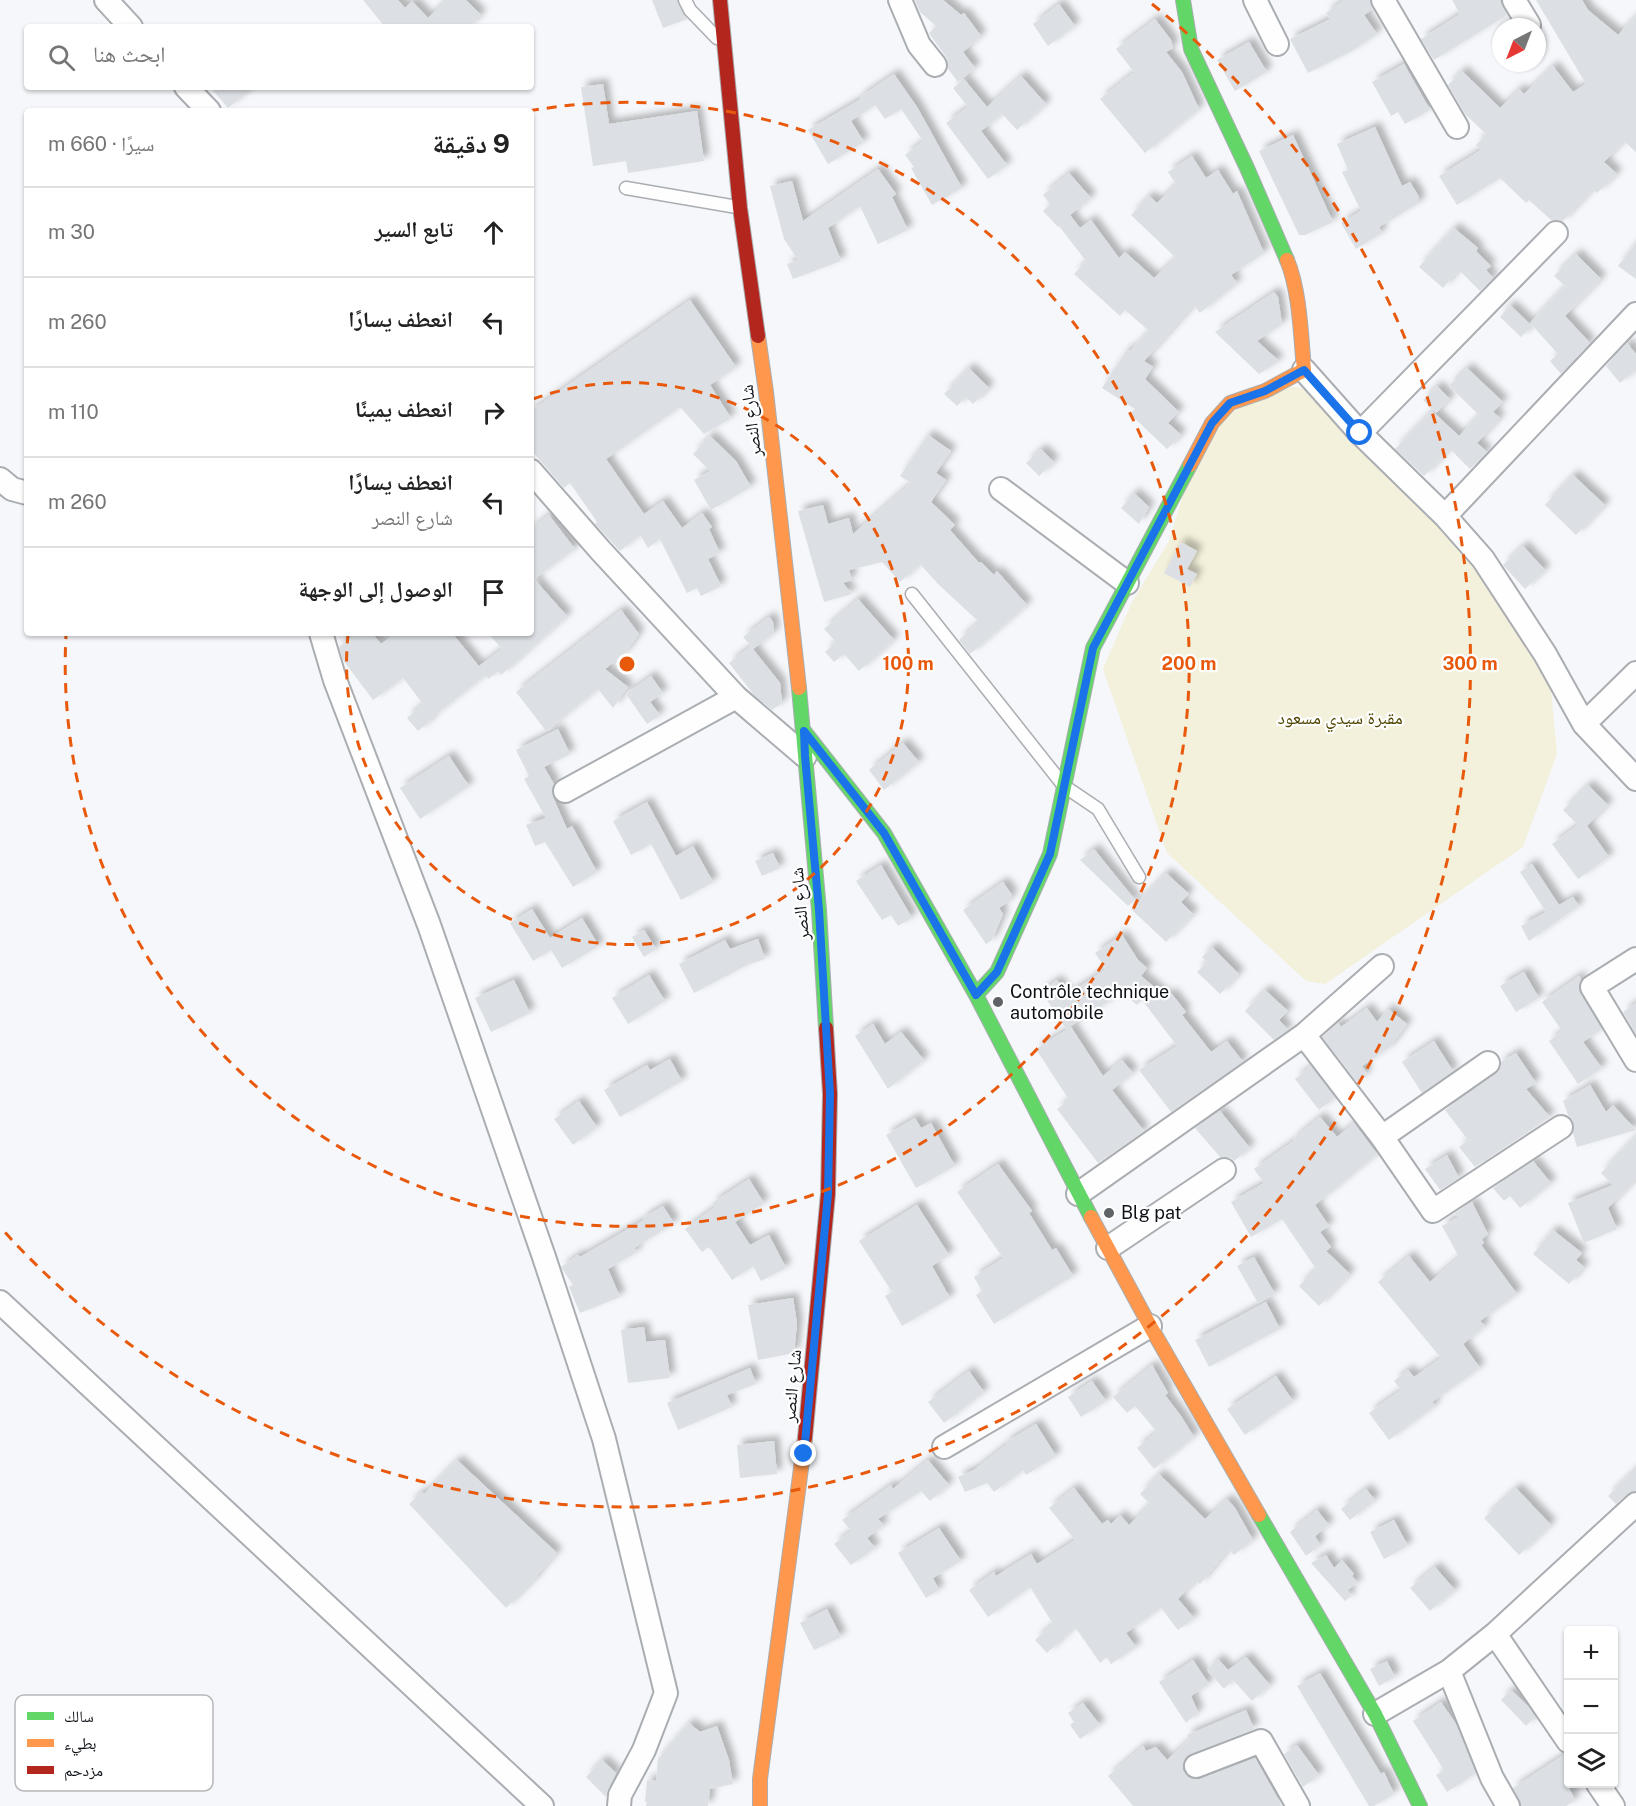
<!DOCTYPE html>
<html lang="ar">
<meta charset="utf-8">
<style>
:root{--surface:#fff;--page:#f6f6f6;--text:#222;--muted:#767676;--line:#e0e0e0}
body{margin:0;font-family:"Public Sans","Noto Naskh Arabic",sans-serif;background:var(--page);color:var(--text);direction:rtl}
.controls{position:absolute;right:18px;bottom:18px;display:grid;overflow:hidden;border-radius:6px;box-shadow:0 2px 4px #0004}
.controls button{width:54px;height:54px;display:grid;place-items:center;padding:0;border:0;border-bottom:2px solid var(--line);background:var(--surface);color:var(--text);font:30px sans-serif}
.compass{position:absolute;left:1492px;top:18px;width:54px;height:54px;border-radius:50%;background:var(--surface);box-shadow:0 2px 4px #0004;rotate:222deg}
.stop{position:absolute;width:18px;height:18px;margin:-14px;border:4px solid #1a73e8;border-radius:50%;background:#fff}
.stop.end{background:#1a73e8;border-color:#fff;box-shadow:0 2px 6px #0008}
.list{margin:0;padding:0;list-style:none}
h2{display:flex;justify-content:space-between;align-items:center;height:78px;margin:0;padding:0 24px;font-size:26px}
h2 small{font-size:20px;font-weight:400;color:var(--muted)}
.list li{display:grid;grid-template-columns:39px 1fr auto;gap:18px;align-items:center;box-sizing:border-box;height:90px;padding:0 24px;border-top:2px solid var(--line)}
.list b{display:block;font-size:22px;white-space:nowrap}
.list p{margin:0;font-size:20px;white-space:nowrap;color:var(--muted)}
.list em{font-size:20px;font-style:normal;color:var(--muted)}
.icon{flex:none;width:33px;height:33px;fill:none;stroke:currentColor;stroke-width:2;stroke-linecap:round;stroke-linejoin:round}
.map{position:relative;flex:none;width:1636px;height:1806px;overflow:hidden;direction:ltr}
.search{position:absolute;background:var(--surface);box-shadow:0 2px 4px #0004;left:24px;top:24px;width:510px;height:66px;display:flex;align-items:center;gap:15px;box-sizing:border-box;padding:0 21px;border-radius:6px;color:var(--muted);font-size:22px}
.panel{position:absolute;background:var(--surface);box-shadow:0 2px 4px #0004;left:24px;top:108px;width:510px;height:528px;border-radius:6px;direction:rtl}
.map>svg:first-child{display:block}
.green{fill:#f3f0db}
.building{fill:#dce0e4;filter:url(#shadow)}
.lines{fill:none;stroke-linecap:round;stroke-linejoin:round}
.lane-casing{stroke:#aaadb1;stroke-width:15}
.street-casing{stroke:#aaadb1;stroke-width:26}
.fast-casing{stroke:#aaadb1;stroke-width:16}
.slow-casing{stroke:#aaadb1;stroke-width:16}
.jam-casing{stroke:#aaadb1;stroke-width:16}
.lane{stroke:#fefefe;stroke-width:12}
.street{stroke:#fefefe;stroke-width:22}
.fast{stroke:#63d668;stroke-width:14}
.slow{stroke:#ff974d;stroke-width:14}
.jam{stroke:#b3261e;stroke-width:14}
.route{stroke:#1a73e8;stroke-width:8}
.ring{fill:none;stroke:#e8590c;stroke-width:3;stroke-dasharray:10 8}
.poi-dot{fill:#5f6266;stroke:#fff;stroke-width:2}
.labels{text-anchor:middle;stroke-width:4.5;stroke-linejoin:round;paint-order:stroke}
.street-label{font-size:18px;fill:#0e1217;stroke:#fff}
.park-label{font-size:18px;fill:#504500;stroke:#fff}
.poi-label{font-size:18px;fill:#0e1217;stroke:#fff;text-anchor:start}
.key{fill:#fff;stroke:#b7b8b9;stroke-width:1.5}
.key-label{font-size:16px;fill:#0e1217}
.centre{fill:#e8590c;stroke:#fff;stroke-width:3}
.ring-label{font-size:18px;text-anchor:middle;font-weight:bold;fill:#e8590c;stroke:#fff;stroke-width:4.5;stroke-linejoin:round;paint-order:stroke}
</style>
<div class="map">
<svg width="1636" height="1806" viewBox="0 0 1636 1806">
<defs>
<filter id="shadow"><feDropShadow dx="5.5" dy="-5.5" stdDeviation="3" flood-color="#0004"/></filter>
</defs>
<rect width="100%" height="100%" fill="#f5f7fa"/>
<!-- green -->
<path class="green" d="M1283,386L1323,390L1379,443L1548,659L1557,754L1523,847L1325,984L1306,981L1167,853L1103,669L1132,602L1169,541L1190,473L1225,415Z"/>
<!-- building -->
<path class="building" d="M363,0H398L405,8L412,1L428,18L446,0H466L481,15L469,27H385Z
M652,0H677L683,14L687,19L663,28Z
M915,0H943L961,15L964,13L981,36L963,52L975,68L958,82L948,69V62L946,57L929,33L936,26L920,12Z
M1344,0H1370L1373,9L1364,15L1377,34L1352,51L1308,73L1290,39L1330,19L1326,13Z
M1452,0H1500L1507,15L1434,60L1421,39L1460,14Z
M1536,0H1582L1588,10L1618,35L1636,16V152L1624,141L1604,162L1617,174L1597,193L1593,189L1562,222L1559,220H1551L1529,200L1526,203L1500,178L1457,205L1439,176L1481,150L1476,145L1486,134L1465,114L1448,85L1462,71L1500,108L1519,89L1524,94L1553,66L1573,92L1586,84Z
M1059,4L1075,26L1048,46L1033,24Z
M1155,19L1171,40L1173,48L1166,52L1182,72L1199,109L1145,153L1100,99L1134,72L1116,49Z
M1249,42L1267,72L1235,91L1217,60Z
M1404,64L1430,110L1405,124L1398,112L1391,116L1372,82Z
M894,74L917,107L962,188L932,205L911,168L914,167L905,155L923,141L901,109L885,119L875,105L851,121L864,142L828,164L808,130L861,99L860,97Z
M1021,76L1046,104L1017,130L1002,114L981,131L1007,165L988,179L946,123L968,107L953,88L964,79L987,107Z
M603,84L609,124L697,111L704,161L628,173L626,161L593,166L581,87Z
M210,87H253L228,108Z
M1375,127L1402,186L1410,182L1419,197V203L1379,227L1382,233L1356,249L1341,223L1361,211L1342,172L1348,170L1337,144Z
M1293,135L1333,222L1305,235H1299L1259,151Z
M1192,156L1206,178L1218,170L1233,194L1237,191L1264,253L1231,275L1237,283L1200,313L1194,305L1144,361L1153,367L1145,379L1179,412L1168,423L1181,435L1167,449L1130,414L1135,409L1102,388L1127,350L1130,351L1149,331L1125,310L1120,316L1074,274L1086,261L1059,226L1058,227L1043,211L1050,204L1043,195L1069,173L1091,198L1070,215L1080,228L1091,220L1119,258L1125,252L1154,278L1176,258L1131,215L1149,196L1157,203L1176,184L1168,172Z
M878,169L896,194L892,197L908,230L878,244L860,206L828,228L841,261L793,279L787,264L798,260L784,239L770,186L792,181L803,221Z
M1454,228L1478,248L1476,251L1491,266L1486,270L1493,278L1480,291L1459,270L1443,288L1419,267Z
M1636,243V279L1618,266Z
M1576,254L1601,279L1565,316L1590,343L1561,374L1550,361L1558,354L1530,323L1565,286L1554,276Z
M1274,292L1278,297L1282,324L1257,341L1279,361L1259,374L1215,332Z
M690,300L736,367L710,385L731,418L704,434L680,407L606,459L644,514L663,501L682,528L702,513L712,527L709,529L720,553L708,559L721,586L701,596L697,588L687,593L660,539L648,548L640,535L620,551L595,524L597,522L570,483L564,488L531,450V411Z
M1510,305L1532,326L1521,337L1500,317Z
M1627,343L1636,354V370L1620,383L1606,366Z
M969,368L989,388L973,404L966,397L957,406L944,394Z
M1467,368L1503,402L1493,412L1500,418L1477,443L1487,452L1470,469L1450,449L1424,476L1395,449L1432,411L1459,436L1479,415L1449,386Z
M1437,386L1450,399L1436,413L1423,400Z
M928,435L951,451L936,473L946,480L931,502L955,525L950,530L979,563L981,562L994,575L997,571L1027,605L970,654L959,640L979,622L938,584L920,564L900,582L882,562L849,570L852,580L843,583L852,594L824,602L798,511L823,505L828,524L849,518L853,534L911,483L900,476Z
M710,436L736,461L751,487L711,510L694,480L710,471L693,454Z
M1041,449L1054,462L1039,476L1026,463Z
M1573,475L1605,505L1576,535L1545,505Z
M1134,493L1149,507L1139,524L1121,508Z
M549,515L575,549L534,579L567,616L501,675L499,671L488,679L479,666L502,649L488,633H531V529Z
M1181,542L1197,551L1187,569L1197,574L1190,587L1164,573Z
M1523,546L1545,570L1525,589L1503,565Z
M858,599L894,640L859,671L844,654L834,662L825,652L836,642L824,629Z
M621,610L639,634L626,652L605,669L628,687L613,708L598,689L546,731L516,692Z
M769,617L773,622L774,633L753,649L780,683L782,703L772,710L754,695L729,663L751,646L743,637Z
M357,633H372L381,644L396,633H452L486,675L431,718L432,719L418,731L407,718L423,704L403,678L373,700L343,660L339,647Z
M651,676L663,693L650,702L660,715L647,724L626,694Z
M558,729L570,754L544,767L554,784L552,790L553,797L567,829L572,826L597,872L573,887L545,842L535,846L526,825L546,818L524,779L529,776L516,750Z
M903,743L919,762L884,790L869,770Z
M449,756L469,786L420,819L400,788Z
M1588,785L1608,805L1587,826L1609,857L1578,879L1552,844L1578,825L1563,810Z
M647,802L676,856L693,846L713,882L681,900L651,844L631,855L613,821Z
M1094,849L1135,900L1128,906L1080,860Z
M773,853L780,868L762,876L755,861Z
M1532,864L1559,905L1573,897L1579,906L1529,941L1521,926L1546,912L1520,872Z
M881,865L912,918L898,926L891,915L882,920L856,881Z
M1166,873L1189,894L1181,902L1193,914L1166,942L1131,909Z
M1003,882L1012,895L1009,901L999,908L1003,914L992,940L986,944L963,910Z
M532,909L550,938L582,918L599,946L562,968L551,950L533,961L510,923Z
M644,930L656,949L644,957L632,937Z
M1122,935L1138,960L1147,968L1141,976L1166,997L1171,993L1186,1012L1182,1015L1211,1052L1227,1041L1243,1062L1171,1112L1139,1070L1177,1046L1142,1000L1137,1005L1122,993L1066,1029L1041,991L1057,980L1067,995L1106,969L1095,953Z
M758,939L765,959L747,965L694,993L679,964L725,940L730,949Z
M1212,947L1239,974L1220,994L1197,972L1207,962L1202,957Z
M1524,972L1539,998L1516,1012L1500,986Z
M649,975L665,1001L628,1024L612,998Z
M1579,976L1581,979L1579,987L1580,993L1602,1029L1583,1042L1602,1068L1578,1084L1549,1041L1562,1031L1542,1002Z
M514,980L530,1013L491,1032L475,998Z
M1265,990L1288,1011L1279,1020L1288,1030L1274,1040L1245,1011Z
M1636,1003V1034L1623,1012Z
M1367,1008L1377,1022L1388,1009L1407,1024L1390,1047L1362,1066L1367,1074L1357,1082L1322,1037L1338,1023L1341,1027Z
M873,1024L885,1044L901,1032L924,1060L888,1089L855,1036Z
M1071,1027L1103,1076L1122,1060L1133,1073L1112,1090L1144,1131L1098,1163L1057,1109L1069,1100L1036,1049Z
M1434,1041L1453,1071L1422,1093L1402,1062Z
M1516,1053L1536,1083L1526,1089L1550,1117L1475,1167L1459,1147L1468,1140L1445,1110L1496,1074L1500,1068L1501,1062Z
M670,1059L682,1081L620,1117L604,1090L647,1065L650,1070Z
M1311,1066L1335,1097L1319,1110L1295,1079Z
M1590,1085L1606,1112L1613,1105L1636,1130L1577,1147L1573,1133L1574,1126L1572,1119L1568,1115L1563,1101Z
M579,1101L597,1127L573,1145L554,1119Z
M1220,1111L1250,1148L1234,1161L1231,1158L1220,1157L1195,1128Z
M1320,1117L1337,1137L1354,1123L1377,1154L1315,1205L1329,1226L1320,1232L1331,1247L1326,1251L1350,1274L1319,1306L1299,1286L1316,1269L1282,1219L1251,1237L1231,1202L1264,1183L1254,1169L1295,1140L1293,1139Z
M915,1118L921,1128L931,1123L955,1166L916,1188L886,1135Z
M1636,1136V1179L1608,1208L1617,1229L1584,1243L1568,1203L1613,1185L1601,1173Z
M1447,1155L1459,1178L1440,1190L1425,1169Z
M1533,1161L1551,1183L1520,1208L1510,1196L1504,1201L1493,1188Z
M998,1164L1032,1211L1029,1213L1052,1250L1056,1248L1073,1276L994,1324L976,1295L982,1291L974,1277L1003,1258L957,1192Z
M749,1179L764,1203L735,1222L750,1245L769,1235L786,1268L761,1281L753,1266L732,1280L709,1247L702,1252L685,1229L715,1207L712,1203Z
M1472,1202L1488,1234L1482,1239L1484,1243L1481,1245L1517,1294L1480,1321L1485,1326L1463,1344L1480,1368L1432,1402L1435,1406L1389,1440L1369,1413L1401,1390L1394,1381L1408,1370L1414,1377L1441,1358L1378,1282L1409,1256L1430,1282L1459,1257L1442,1226L1458,1217L1455,1213Z
M917,1205L949,1255L932,1266L950,1298L902,1326L885,1296L892,1292L859,1241Z
M663,1206L674,1223L634,1248L637,1252L608,1269L620,1297L580,1313L569,1287L573,1285L561,1267L578,1255L580,1257L644,1220L643,1218Z
M1553,1230L1582,1253L1576,1260L1584,1267L1569,1284L1533,1254Z
M1254,1257L1275,1294L1258,1303L1237,1266Z
M793,1298L797,1323L794,1353L758,1360L748,1305Z
M1266,1302L1280,1329L1209,1367L1195,1340Z
M644,1327L646,1342L665,1340L670,1378L628,1383L621,1330Z
M1152,1365L1168,1393L1165,1395L1181,1416L1194,1437L1154,1469L1137,1448L1157,1432L1135,1406L1127,1413L1113,1397Z
M750,1368L756,1384L727,1395L732,1407L678,1430L667,1403Z
M969,1371L984,1392L944,1423L928,1402Z
M1276,1376L1293,1401L1245,1435L1227,1409Z
M1092,1381L1106,1401L1081,1417L1068,1397Z
M1036,1424L1056,1456L1026,1475L1023,1470L994,1492L987,1483L965,1492L958,1477L974,1470L1007,1444L1006,1442Z
M774,1441L777,1474L740,1478L737,1445Z
M457,1460L557,1553L537,1575L538,1576L506,1608L409,1504L422,1492L424,1494Z
M928,1460L949,1485L930,1501L921,1491L878,1519L884,1525L867,1538L875,1548L851,1565L834,1544L851,1531L842,1520L891,1485L893,1489Z
M1636,1469V1491L1627,1494L1616,1504L1608,1496Z
M1159,1474L1205,1519L1227,1499L1235,1508L1253,1540L1234,1555L1229,1549L1200,1584L1196,1581L1178,1599L1194,1618L1178,1630L1161,1608L1126,1633L1136,1647L1111,1664L1107,1657L1100,1663L1075,1627L1047,1653L1035,1640L1053,1624L1030,1587L988,1617L969,1590L994,1572L996,1576L1031,1554L1037,1564L1075,1540L1049,1508L1074,1488L1102,1524L1108,1520L1111,1524L1120,1515L1129,1525L1150,1504L1140,1494Z
M1516,1488L1551,1525L1519,1555L1484,1518Z
M1366,1489L1375,1500L1350,1520L1341,1509Z
M1317,1510L1329,1525L1315,1536L1320,1545L1306,1556L1290,1532Z
M1394,1520L1408,1546L1384,1559L1370,1532Z
M939,1528L961,1561L933,1578L939,1590L926,1598L898,1553Z
M1326,1555L1334,1568L1342,1560L1354,1574L1352,1576L1358,1583L1347,1590L1351,1596L1345,1601L1311,1563Z
M1435,1567L1455,1590L1430,1611L1410,1588Z
M827,1609L841,1637L814,1650L800,1623Z
M1246,1657L1270,1685L1252,1701L1233,1680L1224,1689L1207,1670L1218,1659L1228,1670Z
M1193,1660L1209,1684L1191,1696L1198,1712L1186,1723L1159,1682Z
M1387,1661L1395,1677L1379,1686L1370,1669Z
M1320,1673L1381,1774L1384,1772L1394,1794L1374,1806H1369L1297,1686Z
M1511,1690L1529,1707L1535,1717L1526,1726L1501,1700Z
M1441,1702L1456,1724L1476,1773L1447,1792L1436,1775L1444,1770L1413,1721Z
M1083,1703L1100,1725L1080,1739L1070,1725L1074,1722L1068,1713Z
M1246,1710L1254,1729L1191,1754L1186,1757L1183,1763V1770L1188,1777L1194,1779H1200L1255,1758L1282,1806H1133L1108,1776L1143,1746L1146,1751L1156,1747L1167,1760L1189,1740L1187,1735Z
M689,1723L700,1732L717,1726L729,1760L733,1784L710,1789L708,1806H646L647,1802H645L647,1780L656,1781L658,1759Z
M1297,1745L1319,1775L1303,1787L1284,1754Z
M1565,1754H1569V1788L1575,1800L1566,1806H1521L1513,1788Z
M602,1760L616,1773L608,1789L606,1797L586,1777Z"/>
<g class="lines">
<defs>
<path id="lane" d="M685,0L690,10L717,38
M626,188L737,207
M912,594L1064,786L1098,809L1139,877"/>
<path id="street" d="M106,0L131,27
M900,0L919,45L935,65
M1255,0L1277,44
M1383,0L1457,127
M1514,0L1529,25
M186,87L209,111
M1304,370L1360,433L1445,516L1483,559L1545,654L1584,724L1636,779
M1360,433L1556,233
M531,471L601,551L736,697L805,756
M0,479L12,489L27,493
M1001,489L1127,583
M1445,516L1636,314
M321,633L335,680L429,925L544,1257L604,1439L666,1693L644,1750L620,1795L619,1806
M1584,724L1636,673
M565,791L736,697
M1636,959L1592,987L1636,1060
M1304,1035L1382,1137L1433,1211L1561,1127
M1382,1137L1488,1063
M1078,1194L1304,1035L1382,966
M1108,1248L1224,1170
M0,1302L542,1806
M944,1447L1150,1326
M1495,1634L1568,1741
M1449,1671L1492,1778L1508,1806
M1375,1714L1449,1671L1495,1634L1636,1504
M1196,1766L1261,1741L1298,1806
M1598,1784L1613,1806"/>
<path id="fast" d="M1183,0L1191,49L1247,168L1287,260
M799,688L819,910L826,1028
M804,731L884,833L976,995L1091,1217
M976,995L997,972L1050,854L1093,648L1190,465
M1259,1515L1375,1714L1420,1806"/>
<path id="slow" d="M758,336L766,392L799,688
M1190,465L1212,423L1230,403L1265,391L1304,370C1301,337 1300,291 1287,260
M1091,1217L1150,1326L1259,1515
M760,1806V1779L805,1438"/>
<path id="jam" d="M720,0L740,208L758,336
M805,1438L828,1194L830,1094L826,1028"/>
</defs>
<!-- lane casing -->
<use href="#lane" class="lane-casing"/>
<!-- street casing -->
<use href="#street" class="street-casing"/>
<!-- fast casing -->
<use href="#fast" class="fast-casing"/>
<!-- slow casing -->
<use href="#slow" class="slow-casing"/>
<!-- jam casing -->
<use href="#jam" class="jam-casing"/>
<!-- lane -->
<use href="#lane" class="lane"/>
<!-- street -->
<use href="#street" class="street"/>
<!-- fast -->
<use href="#fast" class="fast"/>
<!-- slow -->
<use href="#slow" class="slow"/>
<!-- jam -->
<use href="#jam" class="jam"/>
</g>
<g class="lines">
<!-- route -->
<path class="route" d="M804,1454L828,1194L830,1094L819,910L805,756L804,731L884,833L976,995L997,972L1050,854L1093,648L1212,423L1230,403L1265,391L1304,370L1360,433"/>
</g>
<!-- distance rings -->
<g class="ring">
<path d="M533 399A281 281 0 1 1 348 635"/>
<path d="M529 111A562 562 0 1 1 66 635"/>
<path d="M1152 4A843 843 0 1 1 1 1228"/>
</g>
<!-- markers -->
<g class="poi-dot">
<circle cx="998" cy="1002" r="6"/>
<circle cx="1109" cy="1213" r="6"/>
</g>
<g class="labels">
<!-- street labels -->
<g class="street-label">
<text transform="translate(751 421) rotate(-97)" y="6">شارع النصر</text>
<text transform="translate(800 904) rotate(-95)" y="6">شارع النصر</text>
<text transform="translate(792 1386) rotate(-85)" y="6">شارع النصر</text>
</g>
<!-- park labels -->
<g class="park-label">
<text x="1340" y="724">مقبرة سيدي مسعود</text>
</g>
<!-- poi labels -->
<g class="poi-label">
<text x="1010" y="998">Contrôle technique<tspan x="1010" dy="21">automobile</tspan></text>
<text x="1121" y="1219">Blg pat</text>
</g>
</g>
<!-- legend -->
<rect x="15" y="1695" width="198" height="96" rx="9" class="key"/>
<rect x="27" y="1712" width="27" height="8" fill="#63d668"/>
<rect x="27" y="1739" width="27" height="8" fill="#ff974d"/>
<rect x="27" y="1766" width="27" height="8" fill="#b3261e"/>
<g class="key-label">
<text x="64" y="1722">سالك</text>
<text x="64" y="1749">بطيء</text>
<text x="64" y="1776">مزدحم</text>
</g>
<circle cx="627" cy="664" r="9" class="centre"/>
<g class="ring-label">
<text x="908" y="670">100 m</text>
<text x="1189" y="670">200 m</text>
<text x="1470" y="670">300 m</text>
</g>
</svg>
<div class="controls">
<button>+</button>
<button>−</button>
<button><svg class="icon" aria-label="layers" viewBox="0 0 24 24"><path d="M12 4l9 5-9 5-9-5zM3 14l9 5 9-5"/></svg></button>
</div>
<svg class="compass" viewBox="-18 -18 36 36"><path d="M0-13l5 13h-10z" fill="#e53935"/><path d="M0 13l5-13h-10z" fill="#767676"/></svg>
<div class="stop" style="left:1360px;top:433px"></div>
<div class="stop end" style="left:804px;top:1454px"></div>
<div class="search"><svg class="icon" aria-label="search" viewBox="0 0 24 24"><circle cx="10" cy="10" r="6"/><path d="M15 15l6 6"/></svg>ابحث هنا</div>
<section class="panel">
<h2>9 دقيقة<small>سيرًا · 660 m</small></h2>
<ul class="list">
<li><svg class="icon" aria-label="ahead" viewBox="0 0 24 24"><path d="M12 20V5M6 11l6-6 6 6"/></svg><div><b>تابع السير</b></div><em>30 m</em></li>
<li><svg class="icon" aria-label="left" viewBox="0 0 24 24"><path d="M17 20v-9H6M10 6l-5 5 5 5"/></svg><div><b>انعطف يسارًا</b></div><em>260 m</em></li>
<li><svg class="icon" aria-label="right" viewBox="0 0 24 24"><path d="M7 20v-9h11M14 6l5 5-5 5"/></svg><div><b>انعطف يمينًا</b></div><em>110 m</em></li>
<li><svg class="icon" aria-label="left" viewBox="0 0 24 24"><path d="M17 20v-9H6M10 6l-5 5 5 5"/></svg><div><b>انعطف يسارًا</b><p>شارع النصر</p></div><em>260 m</em></li>
<li><svg class="icon" aria-label="arrive" viewBox="0 0 24 24"><path d="M6 21V4h12l-3 4 3 4H6"/></svg><div><b>الوصول إلى الوجهة</b></div></li>
</ul>
</section>
</div>
